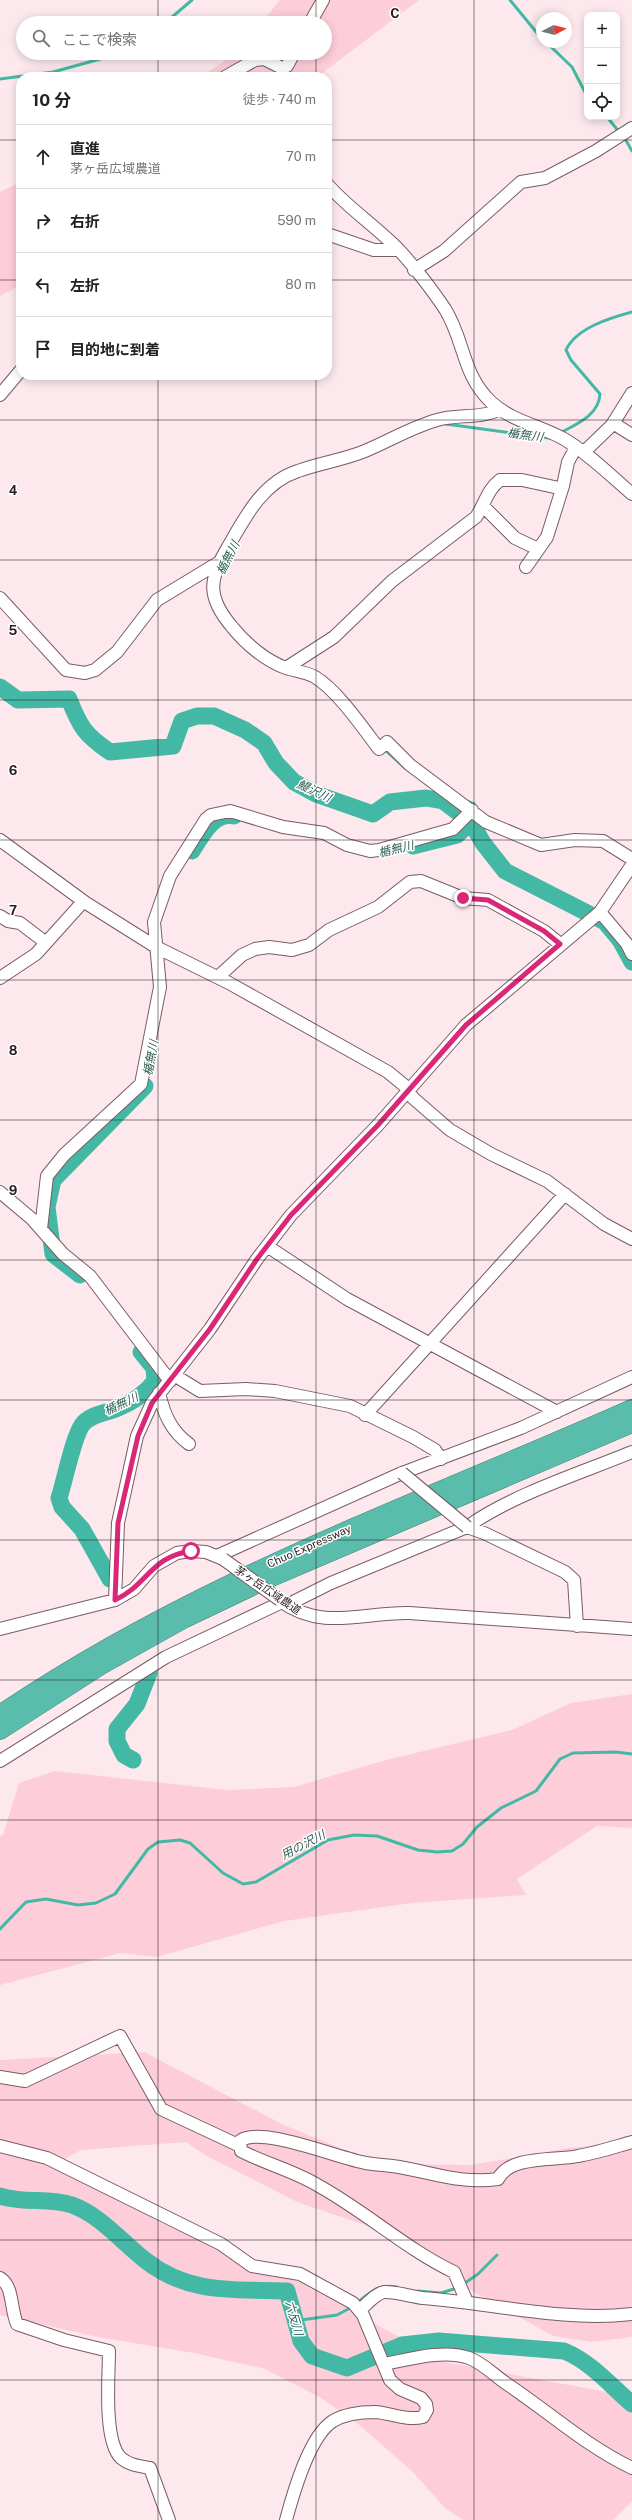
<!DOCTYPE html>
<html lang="ja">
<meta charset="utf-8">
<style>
:root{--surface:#fff;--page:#f6f6f6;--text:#222;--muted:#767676;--line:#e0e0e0}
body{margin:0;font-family:"Public Sans","Noto Sans JP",sans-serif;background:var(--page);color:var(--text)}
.controls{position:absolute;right:12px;top:12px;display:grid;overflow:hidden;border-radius:8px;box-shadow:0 2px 10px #0003}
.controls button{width:36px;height:36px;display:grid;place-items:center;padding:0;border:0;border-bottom:1px solid var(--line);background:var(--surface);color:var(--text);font:20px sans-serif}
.compass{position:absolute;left:536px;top:12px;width:36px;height:36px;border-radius:50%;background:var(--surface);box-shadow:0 2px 10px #0003;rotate:83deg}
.stop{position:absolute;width:12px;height:12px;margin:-9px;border:3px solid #db2777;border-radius:50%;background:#fff}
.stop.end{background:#db2777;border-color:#fff;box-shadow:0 1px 4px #0008}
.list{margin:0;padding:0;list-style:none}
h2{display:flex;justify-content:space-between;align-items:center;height:52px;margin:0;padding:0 16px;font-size:17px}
h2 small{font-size:13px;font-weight:400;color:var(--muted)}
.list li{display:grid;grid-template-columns:26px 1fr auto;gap:12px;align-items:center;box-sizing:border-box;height:64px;padding:0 16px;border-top:1px solid var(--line)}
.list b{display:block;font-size:15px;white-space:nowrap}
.list p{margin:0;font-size:13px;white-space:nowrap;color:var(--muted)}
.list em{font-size:13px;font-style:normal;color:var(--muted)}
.icon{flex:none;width:22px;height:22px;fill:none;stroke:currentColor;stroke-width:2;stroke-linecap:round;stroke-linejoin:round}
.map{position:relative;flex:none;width:632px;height:2520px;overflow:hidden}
.search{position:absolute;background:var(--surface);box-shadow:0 2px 10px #0003;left:16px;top:16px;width:316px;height:44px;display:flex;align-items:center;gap:10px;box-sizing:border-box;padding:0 14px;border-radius:22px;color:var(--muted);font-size:15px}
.panel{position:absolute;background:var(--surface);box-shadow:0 2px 10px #0003;left:16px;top:72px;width:316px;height:308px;border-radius:16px}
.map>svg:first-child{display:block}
.green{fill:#fdced9}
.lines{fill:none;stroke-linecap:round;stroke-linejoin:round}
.stream{stroke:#43b9a5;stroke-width:3}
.river{stroke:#43b9a5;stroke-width:17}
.minor-casing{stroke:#785c63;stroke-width:14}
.highway-casing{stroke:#49857a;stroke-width:18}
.minor{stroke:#fff;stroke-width:12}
.highway{stroke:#5abdab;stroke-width:17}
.minor-bridge-casing{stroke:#785c63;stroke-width:14;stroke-linecap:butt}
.minor-bridge{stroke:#fff;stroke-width:12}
.route{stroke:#db2777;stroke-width:5}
.grid{fill:none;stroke:#291d20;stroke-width:1;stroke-opacity:0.55}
.labels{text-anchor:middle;stroke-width:3;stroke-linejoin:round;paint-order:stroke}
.street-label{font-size:11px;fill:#291d20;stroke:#fff}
.water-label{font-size:12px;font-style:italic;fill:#2e5f55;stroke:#fff}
.grid-label{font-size:13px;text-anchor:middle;font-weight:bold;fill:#291d20;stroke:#fff;stroke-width:3;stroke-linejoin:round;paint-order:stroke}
</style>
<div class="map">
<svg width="632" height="2520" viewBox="0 0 632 2520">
<rect width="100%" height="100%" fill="#fde9ed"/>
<!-- green -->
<path class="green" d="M280,0H419L317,77H200L237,53H325V23H261Z
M21,182V285L0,296V192Z
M632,1694V1828L597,1826L517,1879L526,1895L412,1903L284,1921L157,1957L120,1953L0,1985V1836L3,1835L19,1783L55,1771L228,1790L294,1787L386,1760L512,1730L571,1703Z
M144,2052L284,2125L379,2164L472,2165L568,2148L632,2142V2337L591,2342L553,2336L469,2289L413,2245L368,2226L297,2202L205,2155L186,2142L81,2150L58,2163L161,2223L299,2282L445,2362L602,2391L632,2401V2501L613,2520H463L445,2508L413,2472L357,2423L321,2398L265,2369L194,2353L97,2337L0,2315V2060Z"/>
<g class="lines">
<!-- stream -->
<path class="stream" d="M510,0L542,39
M165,23L192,0
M546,42L572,67L587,96
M0,79L53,72L122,53
M607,117L620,133
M624,137L632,151
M446,424L549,438
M560,433C577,424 599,415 600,394L571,360L566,350C576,328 610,318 632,312
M384,749L405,768
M464,800L474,804L475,807
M0,1929L26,1902L46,1899L78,1905L96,1903L115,1894L148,1849L158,1842L180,1840L190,1843L223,1873L243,1884L256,1882L328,1840L354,1835L377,1836L418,1850L437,1852L452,1851L463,1844L477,1827L501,1808L536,1791L560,1759L573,1753L616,1752L632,1754
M462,2285L478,2274L497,2255
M418,2291L441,2293L457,2288
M356,2304C369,2293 379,2283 397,2287
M294,2321L337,2315L352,2307"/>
<!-- river -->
<path class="river" d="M0,687L18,700L69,699C80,727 85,735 110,752L173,746L182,721L197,716H214L245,730L264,743L276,763L294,782L316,794L373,814L390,802L426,798L443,801L471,822L483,843L505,871L605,922L620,940L632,962
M413,846L457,835L471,822
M192,851C202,836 213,812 234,816
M80,1275L53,1254L47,1207L53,1180L145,1086
M110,1579L82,1529L62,1507L59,1498C65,1480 73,1438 82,1425C89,1414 107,1413 118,1408C133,1402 145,1394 155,1381L154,1368L141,1352
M133,1760L124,1755L117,1741V1729L137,1704L149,1673
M0,2196C24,2204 49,2197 72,2205C100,2215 122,2242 145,2260C189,2295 234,2289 287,2291L301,2341L312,2356L347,2368L402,2345L439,2341L564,2351C591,2362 610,2385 632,2404"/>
<defs>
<path id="minor" d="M310,23L323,0
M225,77L255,60L264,59L282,68L287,66L294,53
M327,184C347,207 374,225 396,247C411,262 433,291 445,309C465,341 462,375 491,402C511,421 541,426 564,439C589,454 610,475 632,494
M327,234L374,250H399
M414,270L444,251L521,182L545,178L596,151L632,128
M0,395L21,370
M500,409C482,419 457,414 437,420C412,427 389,441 365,451C343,460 320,463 298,471C263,482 245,517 228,547C208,580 207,598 233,628C246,644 266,661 286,668C295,671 306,672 315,677C337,690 363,728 379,749L387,742L410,765L486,822L541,845L575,840L603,841L632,859
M613,423L632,435
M584,452L612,425L632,393
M483,506L515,538L538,549
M526,567L547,537L563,486
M0,598L66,670L85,673L95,670L117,652L157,600L218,563
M286,668L334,637L392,581L476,517C485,504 487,490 500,480H522L559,488L563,486L568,462L576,447
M0,840L86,903
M600,912L627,944L632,954
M0,916L8,921L20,923L45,942
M218,977L242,955L255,949L269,947L292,950L309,945L329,930L378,907L410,882L421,881L463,898L488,900L544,931L560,944
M0,978L36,954L81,904L86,903L156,947L229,983L388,1072L405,1086L413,1098L450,1130L491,1154L547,1181L604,1224L632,1239
M0,1192L32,1219L63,1254L90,1276L170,1381
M41,1229L47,1176L64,1155L141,1084L160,987L154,922L170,876L206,819L211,815L230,811L283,827L324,833L347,845L370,851L379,850L453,829L472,810
M267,1246L347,1299L557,1412
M174,1375L200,1391L246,1389L275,1391L350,1406L413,1437L435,1450L441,1459
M159,1393C164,1414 171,1431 189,1444
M365,1415L565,1194
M467,1527L484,1533L565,1572L574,1580L577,1626
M217,1556L402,1473L521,1428L632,1377
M115,1600L118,1523L137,1436L152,1403L210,1329L257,1259L291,1215L378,1125L466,1025L600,912L632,865
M282,1602C323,1631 363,1612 409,1613L632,1629
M287,1605L331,1583L467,1527C511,1495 581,1473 632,1452
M0,1629L115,1600L134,1589L154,1566L177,1553L191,1551L206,1552L223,1559
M0,1761L166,1657L282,1602
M0,2077L25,2081L120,2036L161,2109L238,2145
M0,2146L47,2158L221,2244L252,2266L300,2274L353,2303L363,2315L390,2380L400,2389L421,2398L426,2404L427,2410L423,2417C406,2421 391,2413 375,2412C361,2412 345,2414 333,2421C309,2436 293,2494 286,2520
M0,2278C14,2287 10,2308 17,2324L64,2340L109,2351C109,2374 103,2441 121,2458C129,2465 139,2466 150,2468L169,2520
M467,2302L454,2272C406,2249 366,2212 319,2186C295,2171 266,2164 241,2151L240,2141C260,2125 340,2159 366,2163C377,2165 388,2165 399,2167C434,2173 461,2184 498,2179C510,2155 555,2161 578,2156C596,2153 614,2147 632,2142
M360,2310C367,2304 375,2294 384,2292C393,2291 413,2297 423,2298C492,2303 563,2322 632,2314
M385,2364C410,2359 444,2349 469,2358C483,2363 495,2376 507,2384C549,2412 586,2446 632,2468"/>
<path id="highway" d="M0,1714C195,1581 418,1503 632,1408
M0,1731L101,1666L185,1619L269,1579L632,1424"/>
</defs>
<!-- minor casing -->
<use href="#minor" class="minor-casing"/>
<!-- highway casing -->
<use href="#highway" class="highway-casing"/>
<!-- minor -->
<use href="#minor" class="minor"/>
<!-- highway -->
<use href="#highway" class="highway"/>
<defs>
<path id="minor-bridge" d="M402,1473L467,1527
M223,1559L280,1600"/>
</defs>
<!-- minor-bridge casing -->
<use href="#minor-bridge" class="minor-bridge-casing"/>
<!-- minor-bridge -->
<use href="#minor-bridge" class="minor-bridge"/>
</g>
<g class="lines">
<!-- route -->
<path class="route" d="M191,1551C150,1557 148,1585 115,1600L118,1523L138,1436L152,1403L210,1329L257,1259L291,1215L378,1125L466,1025L560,944L544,931L488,900L463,898"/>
</g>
<!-- grid -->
<path class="grid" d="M158,0V23M316,0V23M474,0V2520M158,53V77M316,53V77M0,140H21M327,140H632M0,280H21M327,280H632M158,375V2520M316,375V2520M0,420H632M0,560H632M0,700H632M0,840H632M0,980H632M0,1120H632M0,1260H632M0,1400H632M0,1540H632M0,1680H632M0,1820H632M0,1960H632M0,2100H632M0,2240H632M0,2380H632"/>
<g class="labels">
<!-- street labels -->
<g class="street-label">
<text transform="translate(309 1546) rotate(-24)" y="4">Chuo Expressway</text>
<text transform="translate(268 1590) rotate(34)" y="4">茅ヶ岳広域農道</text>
</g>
<!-- water labels -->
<g class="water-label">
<text transform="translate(525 435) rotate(8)" y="4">楯無川</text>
<text transform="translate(228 558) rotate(-63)" y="4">楯無川</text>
<text transform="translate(314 791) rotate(25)" y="4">鰻沢川</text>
<text transform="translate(396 849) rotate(-14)" y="4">楯無川</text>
<text transform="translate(151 1058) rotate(-79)" y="4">楯無川</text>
<text transform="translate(121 1404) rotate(-25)" y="4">楯無川</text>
<text transform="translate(303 1845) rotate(-28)" y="4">用の沢川</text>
<text transform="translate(294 2318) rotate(74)" y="4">六反川</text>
</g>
</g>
<g class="grid-label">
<text x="395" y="18">C</text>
<text x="13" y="495">4</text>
<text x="13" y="635">5</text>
<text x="13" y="775">6</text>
<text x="13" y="915">7</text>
<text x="13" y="1055">8</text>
<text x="13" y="1195">9</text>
</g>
</svg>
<div class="controls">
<button>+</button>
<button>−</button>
<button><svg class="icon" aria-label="locate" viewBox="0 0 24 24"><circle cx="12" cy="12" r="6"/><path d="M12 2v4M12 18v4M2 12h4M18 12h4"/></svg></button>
</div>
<svg class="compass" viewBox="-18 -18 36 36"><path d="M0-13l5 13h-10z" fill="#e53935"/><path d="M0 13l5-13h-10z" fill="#767676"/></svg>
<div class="stop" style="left:191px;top:1551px"></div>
<div class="stop end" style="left:463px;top:898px"></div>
<div class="search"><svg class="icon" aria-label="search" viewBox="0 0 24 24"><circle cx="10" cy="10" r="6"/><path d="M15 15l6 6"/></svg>ここで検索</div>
<section class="panel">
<h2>10 分<small>徒歩 · 740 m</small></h2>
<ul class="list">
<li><svg class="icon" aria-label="ahead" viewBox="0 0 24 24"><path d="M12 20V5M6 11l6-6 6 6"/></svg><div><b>直進</b><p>茅ヶ岳広域農道</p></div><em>70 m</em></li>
<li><svg class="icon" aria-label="right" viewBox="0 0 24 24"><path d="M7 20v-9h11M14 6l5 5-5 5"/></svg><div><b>右折</b></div><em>590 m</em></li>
<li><svg class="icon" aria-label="left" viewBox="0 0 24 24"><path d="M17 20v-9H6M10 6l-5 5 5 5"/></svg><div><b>左折</b></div><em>80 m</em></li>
<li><svg class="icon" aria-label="arrive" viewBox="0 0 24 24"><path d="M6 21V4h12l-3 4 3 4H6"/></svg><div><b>目的地に到着</b></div></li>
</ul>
</section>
</div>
